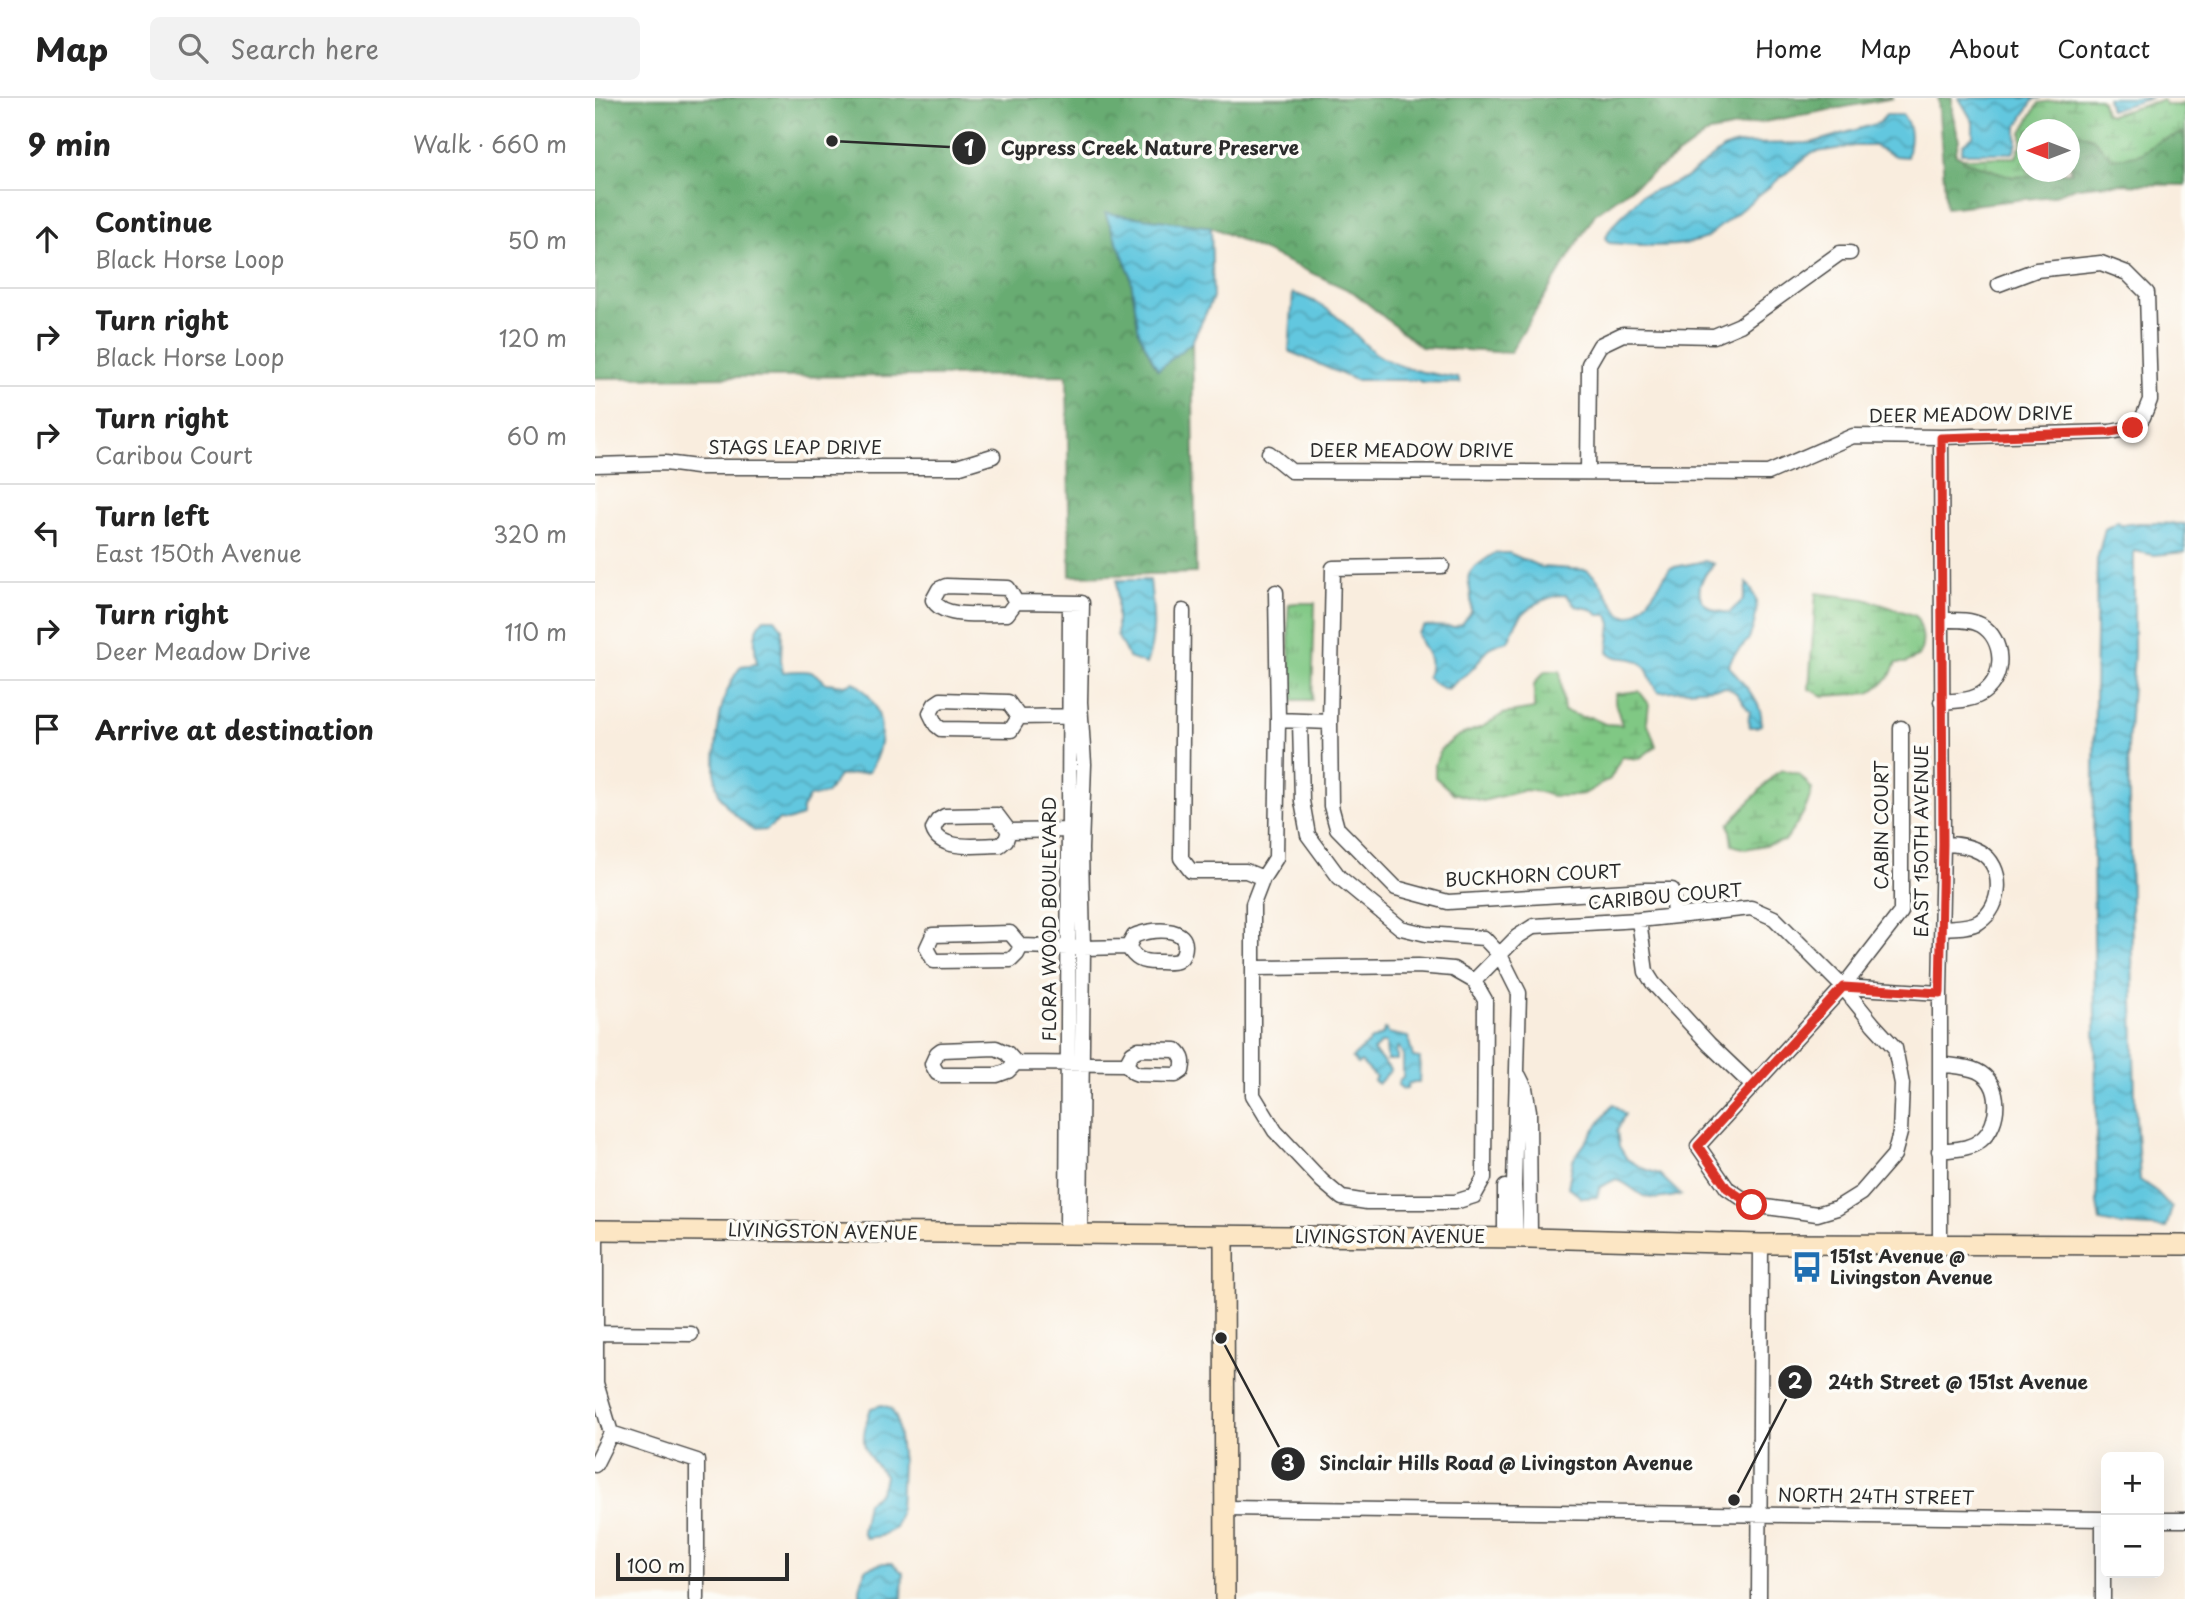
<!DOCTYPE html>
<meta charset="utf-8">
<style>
:root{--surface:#fff;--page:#f2f2f2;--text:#222;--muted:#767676;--line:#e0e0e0}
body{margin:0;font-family:"Playpen Sans",sans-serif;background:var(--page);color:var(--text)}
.controls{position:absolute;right:21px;bottom:21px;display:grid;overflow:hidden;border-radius:10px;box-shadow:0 7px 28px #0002}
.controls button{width:63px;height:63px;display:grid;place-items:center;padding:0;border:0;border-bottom:2px solid var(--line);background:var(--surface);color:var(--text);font:35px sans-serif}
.compass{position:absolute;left:1422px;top:21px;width:63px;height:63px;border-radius:50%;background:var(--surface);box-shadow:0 7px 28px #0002;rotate:270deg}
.scale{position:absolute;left:21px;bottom:18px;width:173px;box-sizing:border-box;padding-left:7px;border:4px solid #2b2b2b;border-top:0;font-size:19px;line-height:24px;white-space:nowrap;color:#2b2b2b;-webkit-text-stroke:5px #fdfcf7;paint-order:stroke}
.stop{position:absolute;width:21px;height:21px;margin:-16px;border:5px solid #d93025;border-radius:50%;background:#fff}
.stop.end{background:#d93025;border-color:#fff;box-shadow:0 2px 7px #0008}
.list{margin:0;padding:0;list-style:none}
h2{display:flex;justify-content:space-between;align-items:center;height:91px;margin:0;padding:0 28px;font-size:30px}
h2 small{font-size:23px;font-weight:400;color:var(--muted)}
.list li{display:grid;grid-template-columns:46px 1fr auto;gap:21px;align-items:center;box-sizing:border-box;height:98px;padding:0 28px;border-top:2px solid var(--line)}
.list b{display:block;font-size:26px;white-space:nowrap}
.list p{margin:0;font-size:23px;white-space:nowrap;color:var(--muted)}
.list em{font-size:23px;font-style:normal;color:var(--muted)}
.icon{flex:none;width:38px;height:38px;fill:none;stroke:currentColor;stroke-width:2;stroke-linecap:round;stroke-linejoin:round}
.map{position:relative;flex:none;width:1590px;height:1501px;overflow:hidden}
header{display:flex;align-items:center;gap:42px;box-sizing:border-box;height:98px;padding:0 35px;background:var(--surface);border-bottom:2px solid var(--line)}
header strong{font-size:33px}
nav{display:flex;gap:38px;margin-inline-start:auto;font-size:24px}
.search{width:490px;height:63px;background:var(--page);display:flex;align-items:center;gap:18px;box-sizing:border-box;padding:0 24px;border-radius:10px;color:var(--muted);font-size:26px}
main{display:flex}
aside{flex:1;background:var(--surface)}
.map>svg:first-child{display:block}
.grass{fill:url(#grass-tufts);stroke:#567a58;stroke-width:2}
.forest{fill:url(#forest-crowns);stroke:#4a6c4e;stroke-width:2}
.wetland{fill:url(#wetland-marsh);stroke:#567a58;stroke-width:2;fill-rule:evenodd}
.water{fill:url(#water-waves);stroke:#467985;stroke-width:2}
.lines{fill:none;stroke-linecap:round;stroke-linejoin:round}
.street-casing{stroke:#4a4846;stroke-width:17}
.secondary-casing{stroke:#4a4846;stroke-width:22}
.street{stroke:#fff;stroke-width:14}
.secondary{stroke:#fce6c4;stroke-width:19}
.route{stroke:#d93025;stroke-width:9}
.labels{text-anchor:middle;stroke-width:7;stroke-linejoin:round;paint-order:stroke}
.street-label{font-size:18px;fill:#2b2b2b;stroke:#fdfcf7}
.poi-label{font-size:18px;font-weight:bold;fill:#2b2b2b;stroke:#fdfcf7;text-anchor:start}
.leader{fill:none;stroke:#2b2b2b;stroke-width:2.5}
.callout-dot{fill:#2b2b2b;stroke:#fdfcf7;stroke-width:2.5}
.mark-label{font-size:21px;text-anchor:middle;font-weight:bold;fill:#fff}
.callout-label{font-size:19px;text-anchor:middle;font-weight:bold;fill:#2b2b2b;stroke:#fdfcf7;stroke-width:7;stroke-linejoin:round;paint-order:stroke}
</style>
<header>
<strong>Map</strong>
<div class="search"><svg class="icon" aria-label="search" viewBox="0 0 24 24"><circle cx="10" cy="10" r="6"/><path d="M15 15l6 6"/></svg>Search here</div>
<nav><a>Home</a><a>Map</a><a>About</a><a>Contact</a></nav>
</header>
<main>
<aside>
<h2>9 min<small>Walk · 660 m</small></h2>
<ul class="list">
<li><svg class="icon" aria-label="ahead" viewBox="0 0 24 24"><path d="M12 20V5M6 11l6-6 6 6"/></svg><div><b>Continue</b><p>Black Horse Loop</p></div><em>50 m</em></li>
<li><svg class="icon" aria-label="right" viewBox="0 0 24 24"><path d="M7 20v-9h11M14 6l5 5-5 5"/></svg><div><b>Turn right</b><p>Black Horse Loop</p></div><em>120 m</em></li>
<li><svg class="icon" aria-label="right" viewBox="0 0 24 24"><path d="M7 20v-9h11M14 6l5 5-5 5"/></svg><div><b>Turn right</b><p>Caribou Court</p></div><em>60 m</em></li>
<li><svg class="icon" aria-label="left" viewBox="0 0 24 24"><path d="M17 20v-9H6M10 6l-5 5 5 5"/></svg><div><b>Turn left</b><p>East 150th Avenue</p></div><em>320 m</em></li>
<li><svg class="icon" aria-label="right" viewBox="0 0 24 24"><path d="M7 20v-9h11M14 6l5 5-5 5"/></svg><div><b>Turn right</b><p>Deer Meadow Drive</p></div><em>110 m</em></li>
<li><svg class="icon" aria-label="arrive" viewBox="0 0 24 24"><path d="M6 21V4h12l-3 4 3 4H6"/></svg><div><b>Arrive at destination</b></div></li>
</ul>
</aside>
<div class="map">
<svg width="1590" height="1501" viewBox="0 0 1590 1501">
<defs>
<pattern id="grass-tufts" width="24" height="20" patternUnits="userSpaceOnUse" patternTransform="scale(1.75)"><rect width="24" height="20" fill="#80c884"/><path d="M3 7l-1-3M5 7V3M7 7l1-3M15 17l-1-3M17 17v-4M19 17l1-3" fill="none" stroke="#69a36c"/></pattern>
<pattern id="forest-crowns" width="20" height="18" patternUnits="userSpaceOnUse" patternTransform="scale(1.75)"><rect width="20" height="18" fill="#68ac72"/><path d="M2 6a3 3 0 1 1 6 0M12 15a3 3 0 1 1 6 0" fill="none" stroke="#568c5e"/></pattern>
<pattern id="wetland-marsh" width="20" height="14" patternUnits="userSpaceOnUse" patternTransform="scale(1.75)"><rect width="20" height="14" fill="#80c884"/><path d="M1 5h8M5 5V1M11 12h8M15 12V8" fill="none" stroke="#69a36c"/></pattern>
<pattern id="water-waves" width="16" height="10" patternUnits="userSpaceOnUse" patternTransform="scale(1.75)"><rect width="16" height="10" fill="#62c7df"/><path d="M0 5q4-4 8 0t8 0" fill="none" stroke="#51a2b5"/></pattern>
</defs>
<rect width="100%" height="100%" fill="#fdfcf7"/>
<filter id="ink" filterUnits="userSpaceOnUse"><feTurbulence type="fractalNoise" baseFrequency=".0143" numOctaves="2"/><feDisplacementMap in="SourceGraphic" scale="14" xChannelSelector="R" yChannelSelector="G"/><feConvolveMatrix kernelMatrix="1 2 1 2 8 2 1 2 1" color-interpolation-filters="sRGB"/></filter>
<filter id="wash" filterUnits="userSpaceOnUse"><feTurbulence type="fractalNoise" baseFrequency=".00686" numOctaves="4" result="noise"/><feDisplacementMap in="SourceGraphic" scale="28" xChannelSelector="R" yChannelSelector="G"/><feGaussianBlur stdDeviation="1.57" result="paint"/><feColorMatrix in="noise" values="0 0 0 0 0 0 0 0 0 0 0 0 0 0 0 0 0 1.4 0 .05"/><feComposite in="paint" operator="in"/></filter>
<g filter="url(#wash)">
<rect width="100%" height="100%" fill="#f9edde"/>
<!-- grass -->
<path class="grass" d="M701,505H720L717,602H696L693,518L694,506Z"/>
<!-- forest -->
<path class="forest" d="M0,0H1299L1115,34L1000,116L915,255L826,249L758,194L617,129L511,116L535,175L544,235L562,271L597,244L601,475L475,478L472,277L0,280Z
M1343,0H1357V14L1364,42L1360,56L1368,60L1369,63L1418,79L1477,74L1481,34L1498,40L1507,48L1545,56L1564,43L1587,35L1590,37V87L1514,86L1482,89L1457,98L1351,110Z"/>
<!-- wetland -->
<path class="wetland" d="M1477,0H1504L1507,3L1510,15L1515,17L1568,2L1571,7H1584L1590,5V37L1587,35L1564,43L1545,56L1517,61L1498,40L1481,34L1477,74L1418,79L1369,63L1368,60L1421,59L1427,45V34L1444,5ZM1433,32H1475V74H1433Z
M1221,495L1270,501L1321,518C1328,533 1330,543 1324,558L1311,565H1301L1294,580L1275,595L1229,598L1214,591Z
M950,573H965L969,613L987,619H995L1010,626L1027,627L1020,604V596L1044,593L1054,606L1052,623L1061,648L1044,661L1027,659L1015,681L989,696L973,698H956L945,694L930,692L888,703L858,695L840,679V666L846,651L863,638L887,629L908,616L939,611V586Z
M1187,672L1204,676L1217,691C1212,713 1203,724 1190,743L1150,751L1137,747L1134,726L1179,677Z"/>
<!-- water -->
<path class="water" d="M1364,0H1446L1439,1L1422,29V45L1418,55H1366L1368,46L1378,38V24Z
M1512,0H1557L1515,12Z
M1291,17H1308C1318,31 1315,43 1312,59L1300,58L1280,48H1259L1216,55L1111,140C1082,152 1045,147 1014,145L1010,140L1017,128L1047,97L1089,81L1128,51L1142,46L1216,45L1284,25Z
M510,115L616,129L618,200L597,244L563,272L544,235L535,175Z
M698,195C726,204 740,215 760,236C766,242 773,250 780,255C802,271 836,276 863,280L865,285L827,284L822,282H760L694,253Z
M1523,424L1527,427L1544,425L1590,426V454L1559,457L1539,453V555L1533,650L1540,1005L1545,1082L1562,1094L1577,1110L1571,1130L1525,1127L1505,1123L1502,1105L1498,743L1502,462L1510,431Z
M900,455H914L946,469L992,472C1007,483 1009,493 1019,507C1022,512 1025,517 1031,518C1045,521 1068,480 1075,470L1110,463L1119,466C1096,489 1100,511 1134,515L1148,502L1152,485C1163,499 1163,509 1159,526C1157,532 1156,537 1153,542C1146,551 1136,556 1134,568C1146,585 1170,604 1166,627L1161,629H1155L1153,622L1155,614L1141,595L1132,589L1064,594C1054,587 1057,573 1046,565C1035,556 1022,564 1013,554L1016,526L1013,517H1004L996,511L981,508L971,497C956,497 937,506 926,518C920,525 917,535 913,543C880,551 894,557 874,574C867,580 859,584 852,592L853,588L850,591L838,585L832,579C840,555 827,555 823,535L830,528L860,529L867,526L876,514C879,475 858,482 900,455Z
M522,482H555C558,511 562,538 551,566L534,560L522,537Z
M169,521H180L187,530L186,562L188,574C209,573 216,569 231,585L250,587L259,584C290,606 293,642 274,674L244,678L231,696L214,699L207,711V718L193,723L184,722L171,732L159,733C146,722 130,710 123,693C116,676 123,620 129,601C133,589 139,578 146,568L162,566C160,550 156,534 169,521Z
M789,931L792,932L793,935L813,939L818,959L825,960L824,985H814L812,990L808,991L803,987L804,982L808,979V957L804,949H802V962H792L791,945H786L778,953L796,972L783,986L779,982L781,979L766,964L763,966L757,960L775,943L788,936Z
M1018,1006L1030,1016L1022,1033L1024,1048L1032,1061L1049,1071L1064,1076L1086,1097C1074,1099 1056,1104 1045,1096C1036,1090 1031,1085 1021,1081L1005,1089L1002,1099L987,1100L973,1089L978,1062Z
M287,1307L296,1310L302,1322L307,1364L305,1414L300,1430L285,1438L270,1440L267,1433L272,1404C285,1396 288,1392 290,1377C266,1351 264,1345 276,1310Z
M288,1465H297L308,1475L307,1501H265V1491L270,1471Z"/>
</g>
<g filter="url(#ink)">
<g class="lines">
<defs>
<path id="street" d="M674,355L696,373L1173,375L1258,338L1346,339L1515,334L1538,330L1548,319L1555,302L1552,195L1532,175L1506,165L1441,172L1404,186
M0,367L70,365L102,369H362L398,358
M993,373L994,266L1005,247L1028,236L1119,238L1145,227L1245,155H1255
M847,468L738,470L735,624L736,708L742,730L801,790L853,804L1050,792H1077L1079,817
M681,494L683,622L681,760L668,780L658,806V997L680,1033L727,1083L747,1100L772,1104H860L879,1098L889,1080L890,902L879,883L922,839L939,828L1044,822L1156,810L1179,820L1248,889L1345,895
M421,504L413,490L351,488L344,491L338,502C349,522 391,515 412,516L421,504L487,505L485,604L489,666L486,751L488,850L485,1136
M588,513L586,760L596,773H651L668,780
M1346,604C1359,603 1378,603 1389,594C1411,578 1409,541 1386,527C1375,521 1360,522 1348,522
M424,619L413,604L346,602L340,606L335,615L341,627L346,631L416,632L424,619L484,618
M683,622L735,624
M705,623L707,703L713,737L744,779L806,830L831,836L889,840L905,857L924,895L919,1088L921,1140
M414,733L402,717L350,718L343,722L338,731C345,754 385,747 405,747L411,742L414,733L482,732
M1044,822L1051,874L1058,885L1114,946L1158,988
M1347,830C1359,829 1373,830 1384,824C1408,809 1410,768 1385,754C1373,747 1361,746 1348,746
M426,848L415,835L338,837L332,850L339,863L416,862L422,856L426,848L488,850L533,849C540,861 547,864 560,864C567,864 577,865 582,863C587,860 587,859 589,854C597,826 553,831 539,838L533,849
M658,870L823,868L858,871L879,883
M1248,889L1278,926L1300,950L1307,986L1305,1035L1299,1057L1266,1095L1242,1110L1222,1116L1157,1107L1132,1090L1103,1048L1248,889L1306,814V630
M421,965L412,955L401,950L346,952L342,955L337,966L342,975L347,977H402L413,973L421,965L531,966L538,974L543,976L581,977L587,973C589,964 589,959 581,952L544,951L537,955L531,966
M924,978L930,990L934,1013L935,1140
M1344,1053C1359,1051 1374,1052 1386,1042C1406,1026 1408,985 1382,973C1371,968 1356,968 1345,966
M1,1132V1285L16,1335
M472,1136L475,505
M910,1140V1089
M1345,1147V895L1348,746L1346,339
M1,1235L96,1236
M0,1367L16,1335L102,1363V1501
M631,1410L1511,1421
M1564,1422H1590
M1164,1501L1166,1146
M1508,1501V1421"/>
<path id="secondary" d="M0,1132L935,1140L1166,1146L1590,1147
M629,1138L630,1501"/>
</defs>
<!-- street casing -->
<use href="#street" class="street-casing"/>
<!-- secondary casing -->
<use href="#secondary" class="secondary-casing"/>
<!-- street -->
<use href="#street" class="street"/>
<!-- secondary -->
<use href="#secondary" class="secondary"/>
</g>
</g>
<g class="lines" filter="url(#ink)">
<!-- route -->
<path class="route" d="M1157,1107L1132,1090L1103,1048L1248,889L1345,895L1348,746L1346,340L1515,334L1538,330"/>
</g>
<!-- icons -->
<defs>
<symbol id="bus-bare" viewBox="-9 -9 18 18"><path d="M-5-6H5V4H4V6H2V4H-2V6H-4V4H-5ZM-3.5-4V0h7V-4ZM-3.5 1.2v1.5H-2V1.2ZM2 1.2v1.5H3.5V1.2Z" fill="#1f6fb2" stroke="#fdfcf7" stroke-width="2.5" paint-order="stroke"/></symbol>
</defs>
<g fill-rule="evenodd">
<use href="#bus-bare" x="1190" y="1147" width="44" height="44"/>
</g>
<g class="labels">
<!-- street labels -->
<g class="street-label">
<text transform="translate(1376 317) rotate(-1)" y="6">DEER MEADOW DRIVE</text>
<text x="200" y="356">STAGS LEAP DRIVE</text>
<text x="817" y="359">DEER MEADOW DRIVE</text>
<text transform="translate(1287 727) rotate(-90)" y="6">CABIN COURT</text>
<text transform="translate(1327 743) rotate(-90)" y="6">EAST 150TH AVENUE</text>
<text transform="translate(938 778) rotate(-3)" y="6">BUCKHORN COURT</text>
<text transform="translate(1070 799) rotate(-5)" y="6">CARIBOU COURT</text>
<text transform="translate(455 821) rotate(-90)" y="6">FLORA WOOD BOULEVARD</text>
<text transform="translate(228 1134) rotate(1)" y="6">LIVINGSTON AVENUE</text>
<text x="795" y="1145">LIVINGSTON AVENUE</text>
<text transform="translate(1281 1399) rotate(1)" y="6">NORTH 24TH STREET</text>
</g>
<!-- poi labels -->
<g class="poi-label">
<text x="1235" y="1165">151st Avenue @<tspan x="1235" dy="21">Livingston Avenue</tspan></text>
</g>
</g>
<!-- callouts -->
<path class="leader" d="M237 43L374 50M1139 1402L1200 1284M626 1240L693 1366"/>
<g class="callout-dot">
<circle cx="237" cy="43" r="7"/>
<circle cx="1139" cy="1402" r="7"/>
<circle cx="626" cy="1240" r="7"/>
<circle cx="374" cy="50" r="18"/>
<circle cx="1200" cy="1284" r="18"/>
<circle cx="693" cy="1366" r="18"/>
</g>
<g class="mark-label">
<text x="374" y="58">1</text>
<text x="1200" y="1291">2</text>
<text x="693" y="1373">3</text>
</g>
<g class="callout-label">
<text x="555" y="57">Cypress Creek Nature Preserve</text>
<text x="1363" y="1291">24th Street @ 151st Avenue</text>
<text x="911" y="1372">Sinclair Hills Road @ Livingston Avenue</text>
</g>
</svg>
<div class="controls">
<button>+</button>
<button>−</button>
</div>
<svg class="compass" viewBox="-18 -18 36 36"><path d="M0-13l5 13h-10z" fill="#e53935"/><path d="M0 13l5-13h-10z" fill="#767676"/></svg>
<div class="scale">100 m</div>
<div class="stop" style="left:1157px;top:1107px"></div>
<div class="stop end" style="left:1538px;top:330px"></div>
</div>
</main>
